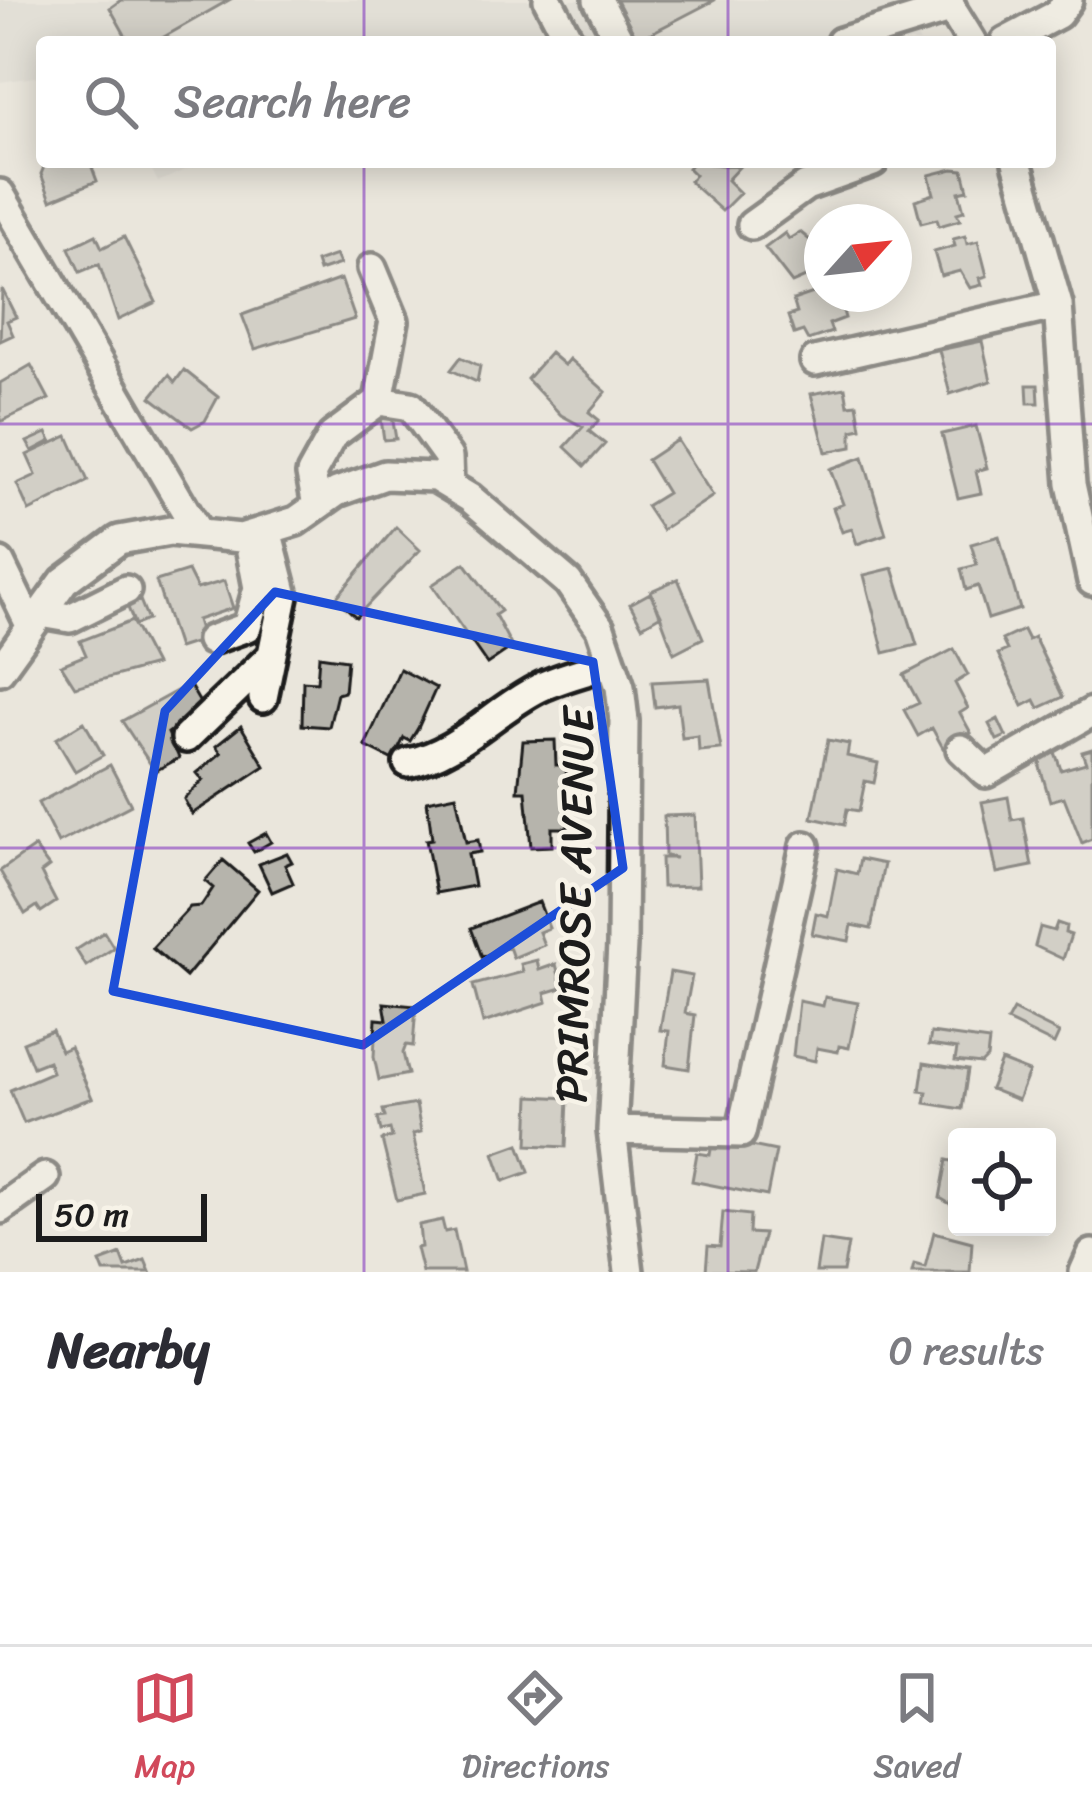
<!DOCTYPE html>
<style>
:root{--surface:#fff;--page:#f7f7f7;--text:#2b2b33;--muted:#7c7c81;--line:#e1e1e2;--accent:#d1495b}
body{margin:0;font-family:Sriracha,sans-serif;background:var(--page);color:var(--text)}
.controls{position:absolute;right:36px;bottom:36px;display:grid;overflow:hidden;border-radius:12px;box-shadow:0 6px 30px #0003}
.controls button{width:108px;height:108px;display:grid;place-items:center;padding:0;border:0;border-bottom:3px solid var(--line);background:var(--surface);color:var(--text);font:60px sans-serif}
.compass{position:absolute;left:804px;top:204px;width:108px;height:108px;border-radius:50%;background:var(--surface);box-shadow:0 6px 30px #0003;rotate:63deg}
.scale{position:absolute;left:36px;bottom:30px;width:171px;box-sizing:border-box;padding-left:12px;border:6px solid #1c1c1c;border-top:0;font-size:33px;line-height:42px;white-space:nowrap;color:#1c1c1c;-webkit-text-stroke:9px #f7f3e8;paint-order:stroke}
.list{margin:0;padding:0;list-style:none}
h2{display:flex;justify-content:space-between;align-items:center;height:156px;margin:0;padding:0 48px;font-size:51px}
h2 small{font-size:39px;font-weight:400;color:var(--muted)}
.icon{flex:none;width:66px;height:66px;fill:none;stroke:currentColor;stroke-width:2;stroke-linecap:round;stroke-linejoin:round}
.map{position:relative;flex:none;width:1092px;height:1272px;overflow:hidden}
.search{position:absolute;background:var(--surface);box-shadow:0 6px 30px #0003;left:36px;right:36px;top:36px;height:132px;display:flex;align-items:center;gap:30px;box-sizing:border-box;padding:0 42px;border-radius:12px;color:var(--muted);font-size:45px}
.sheet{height:372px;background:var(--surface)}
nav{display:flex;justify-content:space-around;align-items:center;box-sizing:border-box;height:168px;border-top:3px solid var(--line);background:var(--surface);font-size:33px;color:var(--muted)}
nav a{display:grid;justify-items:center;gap:6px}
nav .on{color:var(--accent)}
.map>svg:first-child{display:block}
.built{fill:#dad7ce}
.building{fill:#b6b4ac;stroke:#1c1c1c;stroke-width:3}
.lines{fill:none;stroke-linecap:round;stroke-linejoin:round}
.minor-casing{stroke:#1c1c1c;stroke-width:36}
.minor{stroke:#f7f3e8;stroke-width:27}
.marked{fill:none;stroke:#1d4ed8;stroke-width:9;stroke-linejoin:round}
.grid{fill:none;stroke:#7b2cbf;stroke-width:3;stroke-opacity:0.55}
.labels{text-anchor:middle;stroke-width:9;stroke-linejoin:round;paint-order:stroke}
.street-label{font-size:45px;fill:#1c1c1c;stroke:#f7f3e8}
</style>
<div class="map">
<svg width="1092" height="1272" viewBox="0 0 1092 1272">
<rect width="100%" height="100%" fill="#eae6dc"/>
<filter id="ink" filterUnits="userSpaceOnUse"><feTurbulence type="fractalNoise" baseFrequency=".00833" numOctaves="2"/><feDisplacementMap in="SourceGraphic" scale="24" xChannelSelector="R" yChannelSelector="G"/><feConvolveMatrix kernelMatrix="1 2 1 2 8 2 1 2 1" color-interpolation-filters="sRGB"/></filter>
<g filter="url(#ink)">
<!-- built -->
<path class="built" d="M0,0H891L920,42H42V76L0,82Z
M148,162H203L158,182Z"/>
<!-- building -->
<path class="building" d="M121,0H229L155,42H129L110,8Z
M611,0H715L634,42Z
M46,162H90L97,181L51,200L41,174Z
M693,162L739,167L727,180L740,193L722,211L689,181L695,175L688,168Z
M953,169L963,170L968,190L959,192L964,211L957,213L960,220L939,226L937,219L921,223L915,200L934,194L929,175Z
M800,232L822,250V270L792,283L765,248L785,233L789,239Z
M96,235L102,248L124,237L156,302L118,320L99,264L80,272L69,248Z
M965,236L967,244L978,241L987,276L980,278L982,285L970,288L960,271L941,276L934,252L955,246L953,239Z
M336,255L340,264L319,271L316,262Z
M341,279L355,319L255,349L242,315Z
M2,289L16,317L7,321L13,335L0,341Z
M822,290L838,294L845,318L829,324L832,332L808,340L803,331L794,334L788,316L797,313L793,300Z
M982,341L991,381L950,394L939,350Z
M550,353L564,365L569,359L606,392L589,412L599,420L589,431L605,444L585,466L565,447L583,427L561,415L527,379Z
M461,357L480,366L477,382L451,370Z
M31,365L49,399L0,422V383Z
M184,370L218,397L205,421L192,428L151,397L169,375L175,382Z
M1027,385H1038L1039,403H1028Z
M845,388L848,405L857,404L861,428L852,430V447L826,452L811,394Z
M392,416L396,439L384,440L381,419Z
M976,426L987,468L976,471L981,493L958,498L942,434Z
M47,433L51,441L32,451L27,442Z
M68,436L88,481L29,511L17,484L36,475L27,455Z
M677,440L713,496L662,530L646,506L667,493L647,460Z
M863,457L886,534L857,544L852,529L842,532L833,508L843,504L830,469Z
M396,527L420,550L356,617L336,598Z
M999,536L1020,609L988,619L978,586L966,590L961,569L977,565L971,544Z
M465,563L501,611L495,615L512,647L487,664L432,585Z
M893,568L917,645L884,653L864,575Z
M188,571L197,589L224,581L233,608L197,620L203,640L178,648L156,581Z
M678,579L703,638L674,653L651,591Z
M650,593L661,615L642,626L630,604Z
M140,600L148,620L135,625L127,605Z
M132,621L155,665L75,687L61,665L86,655L80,641Z
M1023,630L1028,640L1034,637L1063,697L1039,708L1035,700L1023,706L998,654L1007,650L1002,640Z
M954,649L968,675L955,683L968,708L960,713L971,733L943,748L932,728L918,736L904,710L919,703L904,675Z
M319,656L347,660L344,692L337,694L329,727L302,725L303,681L317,682Z
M400,669L436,688L418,728L410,741L404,738L393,760L365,746Z
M709,679L721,749L699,751L698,736L682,738L678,704L655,707L652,682Z
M189,684L203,708L168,733L179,758L155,771L122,721Z
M998,719L1006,736L997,740L989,724Z
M84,722L103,755L75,771L56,739Z
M241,726L265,766L192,814L184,799L203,780L197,773L221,753L216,746Z
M555,740L556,765H566L568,828H552V846L531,847L526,791H518L523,741Z
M828,740L849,744L847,756L878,763L874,783L865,781L859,811L847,809L844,825L812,818Z
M1092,749V839L1082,843L1064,797L1050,801L1040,767L1041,757L1055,752L1061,770L1086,763L1082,752Z
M110,765L131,805L58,843L38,803Z
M456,795L466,842L478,840L480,852L468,854L474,886L436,893L426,840L432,839L427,801Z
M1008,797L1012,820L1023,818L1032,866L997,873L982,802Z
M695,815L698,886L662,887L661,858H676L665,856L664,816Z
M266,833L271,842L254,852L248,843Z
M34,847L49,867L41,873L56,902L41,912L37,906L25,914L0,871Z
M287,853L292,862L285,865L293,883L272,892L259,864Z
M860,859L884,864L871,929L852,925L849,941L812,934L816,913L828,916L837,869L857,874Z
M223,860L258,890L186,977L152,948L190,907L201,906L213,888L205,881Z
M539,902L549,928L539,932L544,945L513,958L509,947L482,957L471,928Z
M1057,923L1066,926L1065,933L1071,935L1063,959L1035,946L1040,927L1054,931Z
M104,932L114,948L86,966L76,950Z
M537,960L539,970L556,964L562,988L545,993L547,1002L483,1023L473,985L523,972L521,964Z
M670,972L692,976L685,1013L695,1015L689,1069L665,1065L669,1031L660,1030Z
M825,997L858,1003L849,1048L839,1046L838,1052L817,1048L815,1061L793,1056L799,1001L823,1006Z
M384,1003L416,1006L413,1046L406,1045L403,1053L408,1074L379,1080L374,1057L376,1019L387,1020Z
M1013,1010L1059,1033L1054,1044L1007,1021Z
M52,1030L61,1051L70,1047L92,1098L24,1123L10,1090L52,1072L48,1061L33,1067L23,1042Z
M931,1033L989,1041L987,1058L981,1064L955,1061L957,1049L929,1045Z
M1001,1061L1029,1072L1018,1100L990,1089Z
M924,1063L968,1070L962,1109L925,1103L927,1092L920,1091Z
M530,1096L568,1098L566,1147L528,1145Z
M416,1104L421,1132L413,1134L425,1194L397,1200L382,1140L392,1137L390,1129L381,1131L378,1118L385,1117L383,1110Z
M713,1138L776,1151L767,1196L692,1181L697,1153L710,1155Z
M519,1144L529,1172L504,1181L494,1153Z
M947,1160L957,1162V1208L940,1198Z
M723,1212L750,1215L749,1233L764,1234L754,1272L706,1271L708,1246L720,1247Z
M442,1220L445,1232L454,1230L463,1272H422L416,1248L421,1247L419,1225Z
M934,1232L972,1242L970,1272H912L914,1264L925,1267Z
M821,1240L848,1244L843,1272H816Z
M121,1254L126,1267L145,1260L150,1272H104L100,1262Z"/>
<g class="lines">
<defs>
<path id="minor" d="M548,0L570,42
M598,0L620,42
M946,0L972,42
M841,42L952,8
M1005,42L1058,14L1068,0
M1017,162L1058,305L1071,484L1092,581
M0,194L199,534
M752,225L806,186L873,162
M372,268L394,321L379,401
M815,361L1058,305
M317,506L311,474L332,436L379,401L411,406L448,457L449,485
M0,563L31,627
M41,613L70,618L126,590
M211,640L247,627L258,588L248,536
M0,670L64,581L119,540L170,531L241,538L296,521L337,492L385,475L435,477L470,498L568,582L600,628L620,687L624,721L622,945L612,1130L629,1272
M263,698L284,596L267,530
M186,738L271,656
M961,749L986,773L1092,712
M408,763C458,754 493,711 539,688C561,677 588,671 612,663
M612,1130L741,1133L805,846
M0,1209L45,1177
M1084,1272L1092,1254"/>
</defs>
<!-- minor casing -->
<use href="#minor" class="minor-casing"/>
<!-- minor -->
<use href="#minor" class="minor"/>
</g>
</g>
<!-- marked area -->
<path d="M0 0H1092V1272H0ZM275,592L593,662L623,868L363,1045L113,991L165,711Z" fill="#eae6dc" fill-opacity=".55" fill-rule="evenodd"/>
<path class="marked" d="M275,592L593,662L623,868L363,1045L113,991L165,711Z"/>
<!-- grid -->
<path class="grid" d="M364,0V42M728,0V42M364,162V1272M728,162V1272M0,424H1092M0,848H1092"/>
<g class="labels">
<!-- street labels -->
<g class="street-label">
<text transform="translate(574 905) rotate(-89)" y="16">PRIMROSE AVENUE</text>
</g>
</g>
</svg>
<div class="controls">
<button><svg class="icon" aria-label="locate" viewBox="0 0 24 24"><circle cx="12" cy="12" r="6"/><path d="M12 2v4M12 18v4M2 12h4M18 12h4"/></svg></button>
</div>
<svg class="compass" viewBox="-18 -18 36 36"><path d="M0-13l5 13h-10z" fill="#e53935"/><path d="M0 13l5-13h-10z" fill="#7c7c81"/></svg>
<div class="scale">50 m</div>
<div class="search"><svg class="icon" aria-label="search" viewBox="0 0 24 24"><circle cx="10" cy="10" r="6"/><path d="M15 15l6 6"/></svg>Search here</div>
</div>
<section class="sheet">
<h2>Nearby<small>0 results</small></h2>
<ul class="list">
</ul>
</section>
<nav>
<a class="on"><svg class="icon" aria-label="map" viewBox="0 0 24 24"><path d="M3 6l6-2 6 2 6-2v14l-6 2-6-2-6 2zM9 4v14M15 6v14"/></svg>Map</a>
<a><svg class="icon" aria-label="directions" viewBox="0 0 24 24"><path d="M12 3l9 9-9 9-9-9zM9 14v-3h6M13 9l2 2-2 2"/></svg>Directions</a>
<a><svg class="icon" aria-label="saved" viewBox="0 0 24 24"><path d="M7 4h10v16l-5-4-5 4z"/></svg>Saved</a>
</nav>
